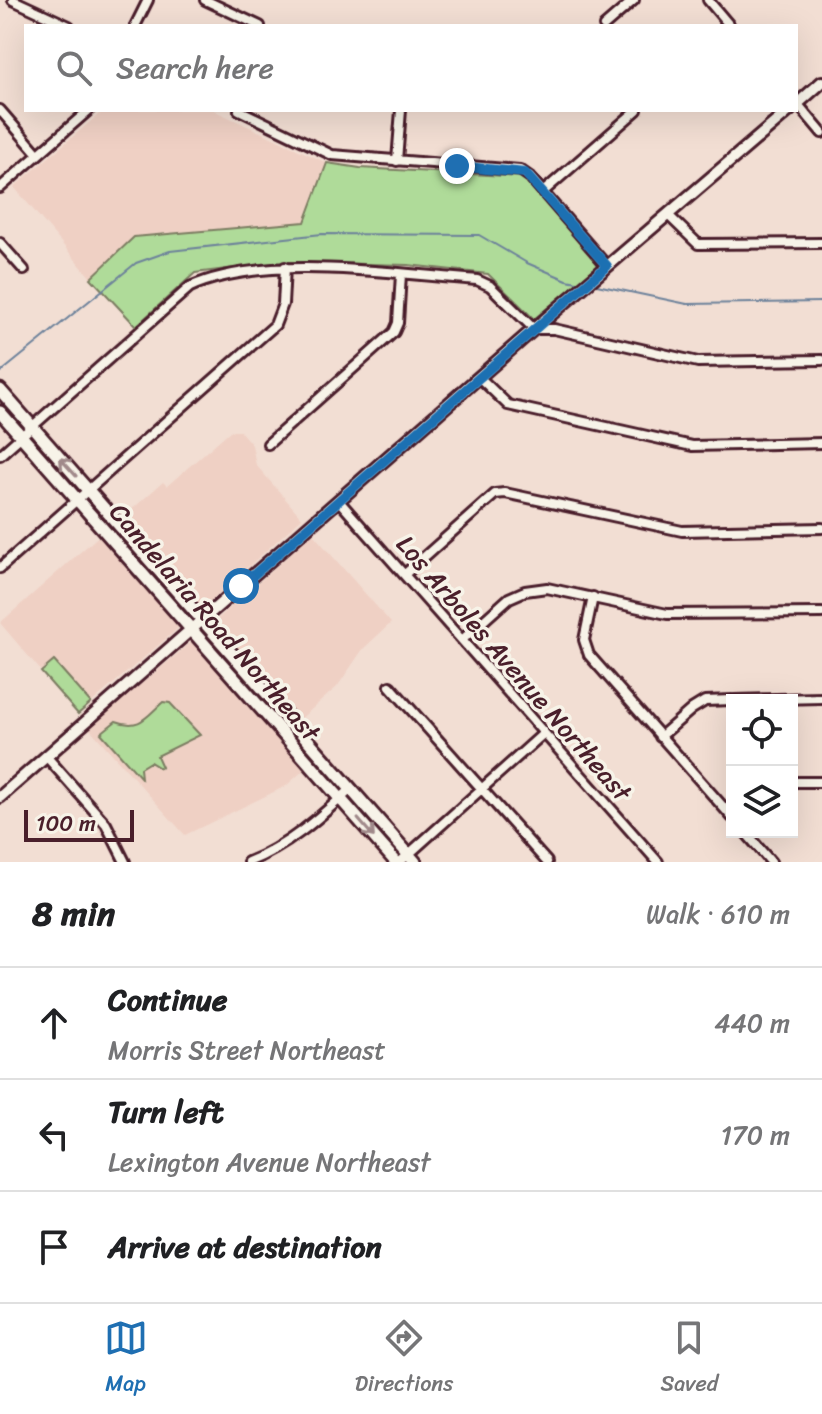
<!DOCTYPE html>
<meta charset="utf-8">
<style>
:root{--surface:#fff;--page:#f2f2f2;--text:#202124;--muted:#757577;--line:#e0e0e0;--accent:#1f6fb2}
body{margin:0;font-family:Sriracha,sans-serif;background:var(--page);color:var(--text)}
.controls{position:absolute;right:24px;bottom:24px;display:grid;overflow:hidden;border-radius:0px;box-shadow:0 8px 32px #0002}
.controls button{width:72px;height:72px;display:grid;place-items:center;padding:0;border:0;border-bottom:2px solid var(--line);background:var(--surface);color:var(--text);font:40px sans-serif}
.scale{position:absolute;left:24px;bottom:20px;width:110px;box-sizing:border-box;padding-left:8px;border:4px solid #4a1f2b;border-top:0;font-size:22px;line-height:28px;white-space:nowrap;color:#4a1f2b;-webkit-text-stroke:6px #f7f3e8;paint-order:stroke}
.stop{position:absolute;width:24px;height:24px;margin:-18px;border:6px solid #1f6fb2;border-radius:50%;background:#fff}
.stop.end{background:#1f6fb2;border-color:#fff;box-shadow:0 2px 8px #0008}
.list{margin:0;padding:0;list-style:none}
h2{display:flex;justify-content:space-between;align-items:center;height:104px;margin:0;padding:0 32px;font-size:34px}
h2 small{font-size:26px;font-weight:400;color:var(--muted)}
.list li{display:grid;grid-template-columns:52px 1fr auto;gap:24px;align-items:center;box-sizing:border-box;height:112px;padding:0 32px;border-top:2px solid var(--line)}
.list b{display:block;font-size:30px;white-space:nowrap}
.list p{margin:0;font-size:26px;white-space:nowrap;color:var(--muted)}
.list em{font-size:26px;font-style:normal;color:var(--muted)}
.icon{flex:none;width:44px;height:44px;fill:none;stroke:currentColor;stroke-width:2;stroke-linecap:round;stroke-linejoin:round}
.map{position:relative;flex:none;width:822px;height:862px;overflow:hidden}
.search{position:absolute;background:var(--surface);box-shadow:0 8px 32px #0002;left:24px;right:24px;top:24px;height:88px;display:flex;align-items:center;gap:20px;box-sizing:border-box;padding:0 28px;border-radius:0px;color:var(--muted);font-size:30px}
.sheet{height:440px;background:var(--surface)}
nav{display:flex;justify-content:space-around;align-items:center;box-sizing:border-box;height:112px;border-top:2px solid var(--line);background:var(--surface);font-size:22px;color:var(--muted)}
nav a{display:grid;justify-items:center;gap:4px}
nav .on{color:var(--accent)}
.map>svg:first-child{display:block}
.built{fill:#efd0c4}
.green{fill:#afdb99;stroke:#7c7d62;stroke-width:2}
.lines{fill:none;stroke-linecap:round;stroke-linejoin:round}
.stream{stroke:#6d829b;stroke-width:2}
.minor-casing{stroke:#4a1f2b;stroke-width:14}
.tertiary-casing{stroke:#4a1f2b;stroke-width:16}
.secondary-casing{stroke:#4a1f2b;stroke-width:17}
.minor{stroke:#f7f3e8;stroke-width:8}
.tertiary{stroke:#f7f3e8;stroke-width:10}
.secondary{stroke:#f7f3e8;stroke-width:11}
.oneway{stroke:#a0898a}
.route{stroke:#1f6fb2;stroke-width:10}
.labels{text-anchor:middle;stroke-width:7;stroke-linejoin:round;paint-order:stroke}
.street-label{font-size:26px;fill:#4a1f2b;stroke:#f7f3e8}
</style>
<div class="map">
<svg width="822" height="862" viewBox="0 0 822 862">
<rect width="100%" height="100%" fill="#f2ded3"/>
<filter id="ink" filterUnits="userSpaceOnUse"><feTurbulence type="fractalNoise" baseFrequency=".0125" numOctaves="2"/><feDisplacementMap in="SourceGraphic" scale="16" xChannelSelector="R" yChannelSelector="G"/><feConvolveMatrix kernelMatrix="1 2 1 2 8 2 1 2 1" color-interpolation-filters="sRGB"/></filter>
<g filter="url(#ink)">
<!-- built -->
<path class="built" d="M104,110H213L327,163L305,222L134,237L91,278L14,187Z
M230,431H240L252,445L256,465L302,518L204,607H201L121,519L163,482L167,486Z
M102,533L183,624L78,714L0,623Z
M313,534L391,623L363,649L337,687L298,721L213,623Z
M194,640L305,769L286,786L185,835L89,728Z"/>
<!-- green -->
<path class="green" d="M327,163L360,168L523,177L599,265L534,319L488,274L408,265L284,262L195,273L136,326L91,278L134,237L305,222Z
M54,661L91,703L78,714L41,672Z
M163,702L170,703L200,735L157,756L162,767L160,768L150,762L140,768L141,778L101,733L116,721C140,730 146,717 163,702Z"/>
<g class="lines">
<!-- stream -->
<path class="stream" d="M592,284L687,304L822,302
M0,373L136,263L170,251L322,234L479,235L527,263L567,280L582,283"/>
<defs>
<path id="minor" d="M13,0L69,26
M205,0L260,26
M708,0L730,26
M135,26L148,0
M604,26L634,0
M796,102L822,133
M0,110L38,154
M239,110L332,155L520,170L530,177L607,266
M397,161L401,110
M0,188L89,110
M543,192L637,110
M668,215L698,244L822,243
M0,243L24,270
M479,377L508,405L692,446L822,443
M268,444L394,332L398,323L401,274
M0,455L190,287C265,253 394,274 477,280L490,286L534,329H554L698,362L822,360
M339,501L658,862
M0,568L275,325L283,304L285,267
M405,574L495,494L505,493L682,531L822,528
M593,597L584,640L589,655L732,817
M462,640L509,598L525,591L547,588L667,614L822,613
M390,686L547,862
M734,700L822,698
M660,737L692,709L705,701L732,700
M46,756L106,824L125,862
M792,782H822
M745,832L771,862
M248,862C287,847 320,817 351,789
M400,862L544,733"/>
<path id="tertiary" d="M796,105L822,82
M0,797L534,329L790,110"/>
<path id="secondary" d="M0,390L415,862
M0,412L396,862"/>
</defs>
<!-- minor casing -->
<use href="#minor" class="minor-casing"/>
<!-- tertiary casing -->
<use href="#tertiary" class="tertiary-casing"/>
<!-- secondary casing -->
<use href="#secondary" class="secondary-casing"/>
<!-- minor -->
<use href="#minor" class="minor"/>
<!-- tertiary -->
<use href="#tertiary" class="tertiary"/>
<!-- secondary -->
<use href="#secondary" class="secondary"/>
</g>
<!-- one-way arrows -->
<defs><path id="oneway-shaft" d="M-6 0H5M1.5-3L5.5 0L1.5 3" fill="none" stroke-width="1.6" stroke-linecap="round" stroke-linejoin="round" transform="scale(2)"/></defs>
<g class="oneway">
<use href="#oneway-shaft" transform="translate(68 467) rotate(-132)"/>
<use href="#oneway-shaft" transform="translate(366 828) rotate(49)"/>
</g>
</g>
<g class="lines" filter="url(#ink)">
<!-- route -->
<path class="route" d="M241,586L607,266L525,173L457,166"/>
</g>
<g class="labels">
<!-- street labels -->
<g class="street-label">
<text transform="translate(215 622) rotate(49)" y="9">Candelaria Road Northeast</text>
<text transform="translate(514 668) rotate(49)" y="9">Los Arboles Avenue Northeast</text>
</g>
</g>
</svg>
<div class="controls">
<button><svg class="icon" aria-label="locate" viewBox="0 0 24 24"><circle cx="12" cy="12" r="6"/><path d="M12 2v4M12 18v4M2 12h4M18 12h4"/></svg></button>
<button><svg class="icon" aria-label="layers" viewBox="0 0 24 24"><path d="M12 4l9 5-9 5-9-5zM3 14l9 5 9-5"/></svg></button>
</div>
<div class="scale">100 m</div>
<div class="stop" style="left:241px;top:586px"></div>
<div class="stop end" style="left:457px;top:166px"></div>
<div class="search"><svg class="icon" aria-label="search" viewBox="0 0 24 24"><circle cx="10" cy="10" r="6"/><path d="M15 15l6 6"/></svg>Search here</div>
</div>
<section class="sheet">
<h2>8 min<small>Walk · 610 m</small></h2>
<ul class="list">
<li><svg class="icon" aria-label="ahead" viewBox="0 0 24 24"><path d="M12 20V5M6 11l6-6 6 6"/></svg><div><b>Continue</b><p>Morris Street Northeast</p></div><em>440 m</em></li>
<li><svg class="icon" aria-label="left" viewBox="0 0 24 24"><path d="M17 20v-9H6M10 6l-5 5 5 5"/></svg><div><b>Turn left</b><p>Lexington Avenue Northeast</p></div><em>170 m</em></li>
<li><svg class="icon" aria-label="arrive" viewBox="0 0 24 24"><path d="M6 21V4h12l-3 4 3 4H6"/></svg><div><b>Arrive at destination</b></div></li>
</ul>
</section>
<nav>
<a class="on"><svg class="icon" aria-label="map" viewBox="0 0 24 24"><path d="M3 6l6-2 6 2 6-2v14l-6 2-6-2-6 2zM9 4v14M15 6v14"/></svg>Map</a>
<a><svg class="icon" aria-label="directions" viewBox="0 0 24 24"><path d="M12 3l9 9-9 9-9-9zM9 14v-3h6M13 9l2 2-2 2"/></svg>Directions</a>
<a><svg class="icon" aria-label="saved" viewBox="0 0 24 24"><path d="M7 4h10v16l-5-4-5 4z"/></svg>Saved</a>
</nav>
